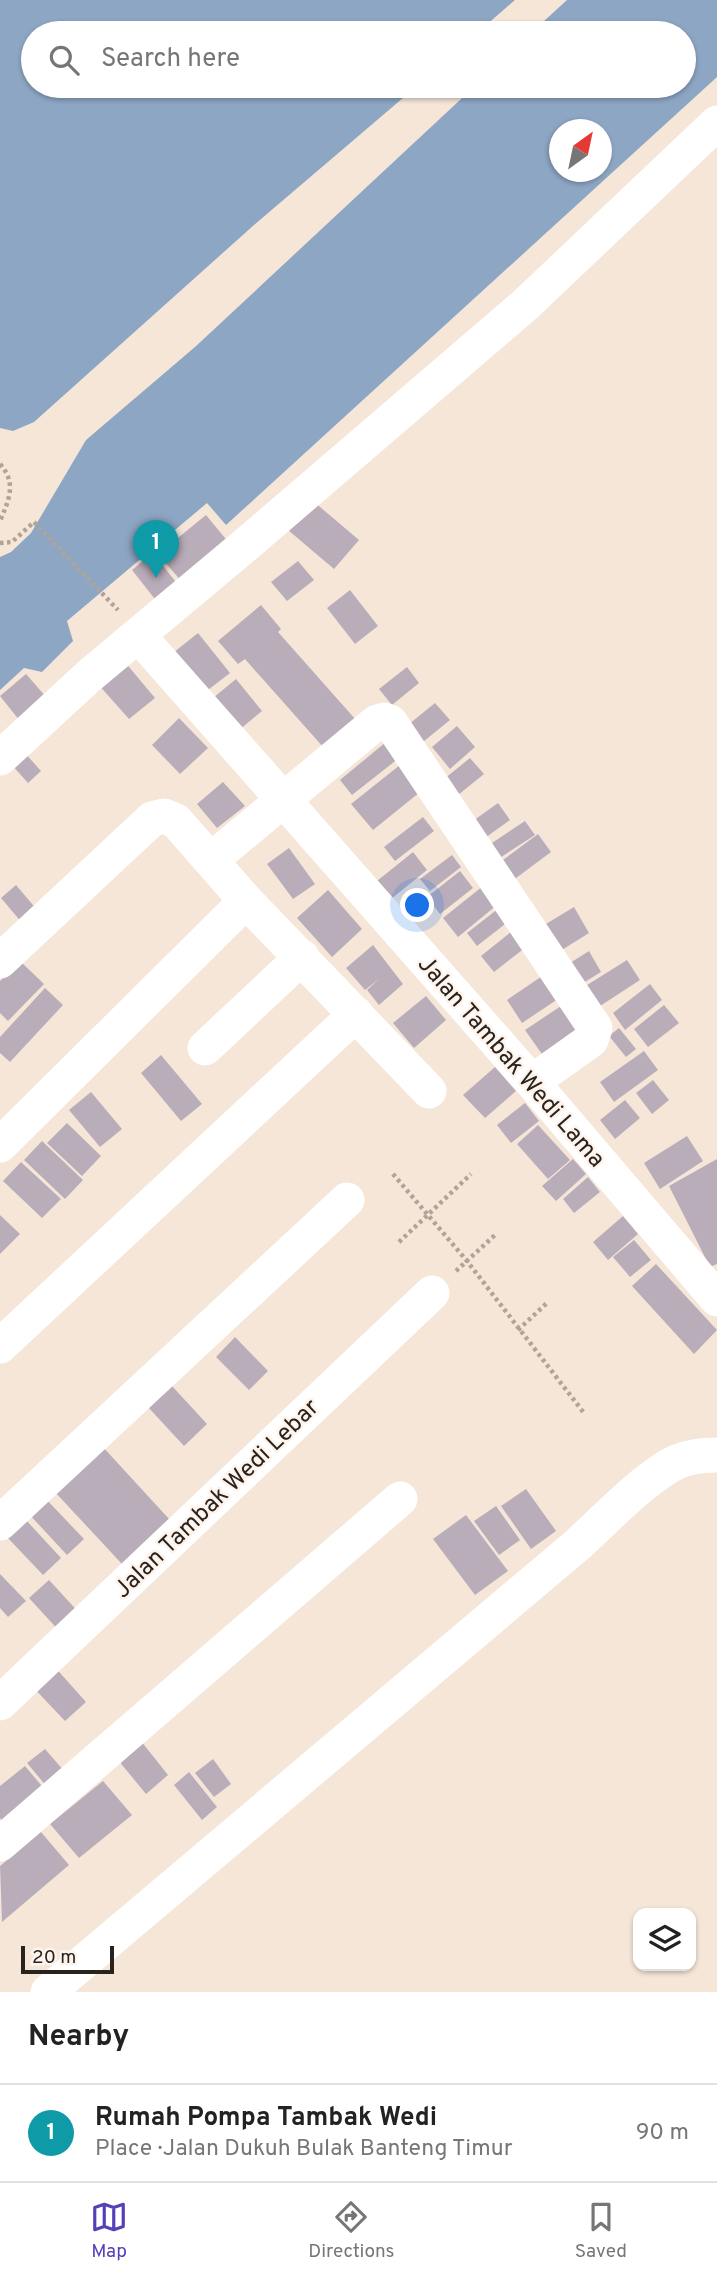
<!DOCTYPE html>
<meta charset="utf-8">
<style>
:root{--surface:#fff;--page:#f2f2f2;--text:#222;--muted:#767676;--line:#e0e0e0;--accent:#573fb7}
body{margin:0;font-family:Overpass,sans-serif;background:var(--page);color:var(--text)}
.controls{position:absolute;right:21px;bottom:21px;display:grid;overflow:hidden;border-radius:14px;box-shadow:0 2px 5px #0004}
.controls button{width:63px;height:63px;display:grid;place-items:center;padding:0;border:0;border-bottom:2px solid var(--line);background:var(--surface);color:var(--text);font:35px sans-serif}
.compass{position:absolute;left:549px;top:119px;width:63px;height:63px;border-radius:50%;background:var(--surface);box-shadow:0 2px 5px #0004;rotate:33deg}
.scale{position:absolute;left:21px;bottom:18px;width:93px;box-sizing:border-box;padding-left:7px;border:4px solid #28231e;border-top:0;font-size:19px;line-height:24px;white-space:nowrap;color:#28231e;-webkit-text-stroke:5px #fef4ec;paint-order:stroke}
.you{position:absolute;left:418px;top:906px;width:24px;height:24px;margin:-18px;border:5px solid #fff;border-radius:50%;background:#1a73e8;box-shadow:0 0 0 10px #1a73e833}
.badge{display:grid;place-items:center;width:46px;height:46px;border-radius:50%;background:var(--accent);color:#fff;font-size:23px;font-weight:700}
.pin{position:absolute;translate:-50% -58px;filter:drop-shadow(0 2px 4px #0008)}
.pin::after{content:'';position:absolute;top:37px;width:24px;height:21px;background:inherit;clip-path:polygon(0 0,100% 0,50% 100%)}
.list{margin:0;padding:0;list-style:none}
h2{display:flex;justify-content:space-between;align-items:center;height:91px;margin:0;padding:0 28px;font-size:30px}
h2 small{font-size:23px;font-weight:400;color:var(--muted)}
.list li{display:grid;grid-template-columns:46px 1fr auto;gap:21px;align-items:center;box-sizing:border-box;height:98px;padding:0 28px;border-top:2px solid var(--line)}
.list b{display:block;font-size:26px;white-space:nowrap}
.list p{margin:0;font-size:23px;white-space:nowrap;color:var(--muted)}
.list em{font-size:23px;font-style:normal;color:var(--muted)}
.icon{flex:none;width:38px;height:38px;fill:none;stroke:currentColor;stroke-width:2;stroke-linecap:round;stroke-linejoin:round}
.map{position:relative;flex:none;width:717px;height:1992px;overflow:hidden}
.search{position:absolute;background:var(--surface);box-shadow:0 2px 5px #0004;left:21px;right:21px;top:21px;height:77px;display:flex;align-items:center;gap:18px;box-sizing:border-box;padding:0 24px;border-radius:38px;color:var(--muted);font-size:26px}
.sheet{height:189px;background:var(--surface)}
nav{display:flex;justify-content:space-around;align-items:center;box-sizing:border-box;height:98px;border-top:2px solid var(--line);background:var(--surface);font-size:19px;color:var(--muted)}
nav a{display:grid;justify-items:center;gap:4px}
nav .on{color:var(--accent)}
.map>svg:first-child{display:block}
.water{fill:#8da6c3;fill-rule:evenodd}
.building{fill:#baadba}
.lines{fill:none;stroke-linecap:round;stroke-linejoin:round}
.path{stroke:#b0a499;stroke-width:4.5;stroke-dasharray:3.5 3.5;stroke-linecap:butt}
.minor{stroke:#fff;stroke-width:35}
.labels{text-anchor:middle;stroke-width:5;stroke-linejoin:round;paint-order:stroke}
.street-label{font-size:24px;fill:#28231e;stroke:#fef4ec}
</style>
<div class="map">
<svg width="717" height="1992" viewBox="0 0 717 1992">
<rect width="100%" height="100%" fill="#f5e6d8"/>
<!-- water -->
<path class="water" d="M0,0H515L477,33H33V86H417L254,225L34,422L13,431L0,428Z
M567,0H717V77L226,525L207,503L67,621L73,641L42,672L24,668L0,690V557L11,552L31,533L86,440L195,347L475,86H684V33H531ZM560,130H602V172H560Z"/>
<!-- building -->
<path class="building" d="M313,501L359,540L334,569L288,530Z
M206,515L229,543L182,582L158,554Z
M153,553L179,586L158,603L132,570Z
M298,561L314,580L287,601L271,582Z
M350,590L378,626L355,644L327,608Z
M261,605L281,629L278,632L356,720L324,748L245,659L238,664L218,641Z
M198,633L230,673L204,693L173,653Z
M124,661L155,698L129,719L97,683Z
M407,667L419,683L392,705L379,689Z
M26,674L47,698L20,721L0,696Z
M236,679L262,711L239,730L213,698Z
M435,703L450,720L418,746L403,729Z
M179,718L208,748L180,774L152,745Z
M457,726L475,747L450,769L432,747Z
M386,742L399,758L352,795L340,780Z
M24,752L41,771L28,783L11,764Z
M470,758L484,774L458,795L444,779Z
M405,761L425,788L373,830L351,804Z
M223,782L245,806L217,828L197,804Z
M498,803L510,820L482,840L470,823Z
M423,817L434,831L395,861L384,847Z
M525,821L535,835L492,863L483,849Z
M538,834L551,852L508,884L495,866Z
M289,848L315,884L293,899L267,864Z
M413,852L427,870L391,899L377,881Z
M452,855L461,867L430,891L420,879Z
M460,871L473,888L440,914L427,897Z
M488,882L503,900L458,937L443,918Z
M16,885L38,911L23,924L1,898Z
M328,890L362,929L332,957L297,918Z
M574,907L589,933L557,953L541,927Z
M499,908L509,921L477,946L467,933Z
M517,927L530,944L494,972L481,956Z
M373,945L403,984L379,1005L367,990L379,979L365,990L346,968Z
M589,951L601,972L575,988L562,968Z
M627,960L640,980L597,1008L584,987Z
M20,961L44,984L8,1021L0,1013V981Z
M548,972L564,995L522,1023L507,1000Z
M650,984L662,1000L625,1030L613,1013Z
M45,988L63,1005L10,1062L0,1053V1037Z
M426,996L446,1020L414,1048L393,1023Z
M567,1002L584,1029L544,1057L525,1030Z
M664,1005L679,1023L648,1047L634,1029Z
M619,1028L636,1049L626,1057L609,1036Z
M644,1051L658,1070L614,1102L600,1082Z
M161,1055L202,1104L181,1121L141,1073Z
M495,1067L516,1091L485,1118L463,1095Z
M653,1080L669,1100L652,1114L636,1093Z
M91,1092L122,1129L100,1147L69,1110Z
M625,1100L640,1118L615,1139L600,1120Z
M525,1103L539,1121L511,1143L497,1125Z
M67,1123L101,1156L82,1176L47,1143Z
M538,1125L570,1160L548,1179L517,1144Z
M687,1136L703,1161L660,1189L644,1163Z
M42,1141L83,1180L65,1199L24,1160Z
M573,1159L586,1174L556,1201L542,1186Z
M717,1159V1264L710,1267L669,1186Z
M21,1162L61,1199L42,1218L3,1181Z
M588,1177L600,1192L574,1213L563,1199Z
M0,1215L20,1234L0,1254Z
M623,1216L638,1234L608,1260L593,1242Z
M634,1240L651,1260L630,1277L613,1257Z
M656,1264L717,1330L694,1354L632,1286Z
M235,1337L268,1371L249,1390L216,1357Z
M172,1386L207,1424L184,1446L148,1407Z
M102,1446L170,1520L122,1564L54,1491Z
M526,1489L556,1531L531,1549L501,1506Z
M45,1498L84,1539L67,1555L28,1513Z
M496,1506L520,1540L499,1555L474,1521Z
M466,1515L508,1571L475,1595L433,1539Z
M25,1519L61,1558L43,1575L6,1536Z
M0,1574L26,1601L8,1617L0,1608Z
M49,1580L83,1617L63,1635L29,1598Z
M53,1665L86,1702L65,1721L29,1683Z
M141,1741L168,1775L146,1794L118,1760Z
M45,1749L71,1779L53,1794L27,1763Z
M213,1759L231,1784L214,1797L195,1773Z
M25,1766L52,1798L11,1832L0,1818V1786Z
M189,1772L217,1807L202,1820L174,1785Z
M103,1781L132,1815L79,1858L50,1824Z
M41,1832L69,1865L2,1922L0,1866Z"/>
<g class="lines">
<!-- path -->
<path class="path" d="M0,464C17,483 9,500 0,521
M0,543L12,542L34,522L118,610
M393,1174L467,1261L584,1413
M399,1242L471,1174
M456,1271L495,1235
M518,1330L548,1302"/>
<!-- minor -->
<path class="minor" d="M138,635L532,1082L717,1299
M0,758L89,676L249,542L525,305L717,123
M211,860L377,722L384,720L390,722L595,1028L591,1040L532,1082
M0,961L152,819L164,816L176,821L246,901L429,1091
M205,1048L302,957
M0,1145L246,901
M0,1346L356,1014
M0,1523L347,1200
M0,1703L432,1293
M0,1844L400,1499
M48,1992L576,1546C606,1519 635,1487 669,1466C682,1458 701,1455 717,1455"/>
</g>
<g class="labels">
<!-- street labels -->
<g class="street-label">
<text transform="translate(512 1061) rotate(49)" y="8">Jalan Tambak Wedi Lama</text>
<text transform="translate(216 1498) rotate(-44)" y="8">Jalan Tambak Wedi Lebar</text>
</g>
</g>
</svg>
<div class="controls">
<button><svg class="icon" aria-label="layers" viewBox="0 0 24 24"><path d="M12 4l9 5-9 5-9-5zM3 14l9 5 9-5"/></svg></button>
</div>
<svg class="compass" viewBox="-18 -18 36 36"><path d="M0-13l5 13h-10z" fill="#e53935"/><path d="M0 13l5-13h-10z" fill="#767676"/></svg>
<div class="scale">20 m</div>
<div class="you"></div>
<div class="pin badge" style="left:156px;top:578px;background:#0f9aa8">1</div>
<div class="search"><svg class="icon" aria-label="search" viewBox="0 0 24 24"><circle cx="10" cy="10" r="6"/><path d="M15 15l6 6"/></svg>Search here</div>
</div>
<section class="sheet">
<h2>Nearby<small></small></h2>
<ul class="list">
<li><span class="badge" style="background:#0f9aa8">1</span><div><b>Rumah Pompa Tambak Wedi</b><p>Place · Jalan Dukuh Bulak Banteng Timur</p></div><em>90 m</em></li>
</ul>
</section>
<nav>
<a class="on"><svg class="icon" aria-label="map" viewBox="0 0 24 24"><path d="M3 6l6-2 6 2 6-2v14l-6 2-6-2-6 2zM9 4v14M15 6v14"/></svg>Map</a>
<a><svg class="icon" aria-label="directions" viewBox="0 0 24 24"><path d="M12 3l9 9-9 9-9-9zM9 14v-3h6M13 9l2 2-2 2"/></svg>Directions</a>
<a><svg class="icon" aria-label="saved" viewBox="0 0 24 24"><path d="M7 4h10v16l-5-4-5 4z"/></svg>Saved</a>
</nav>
